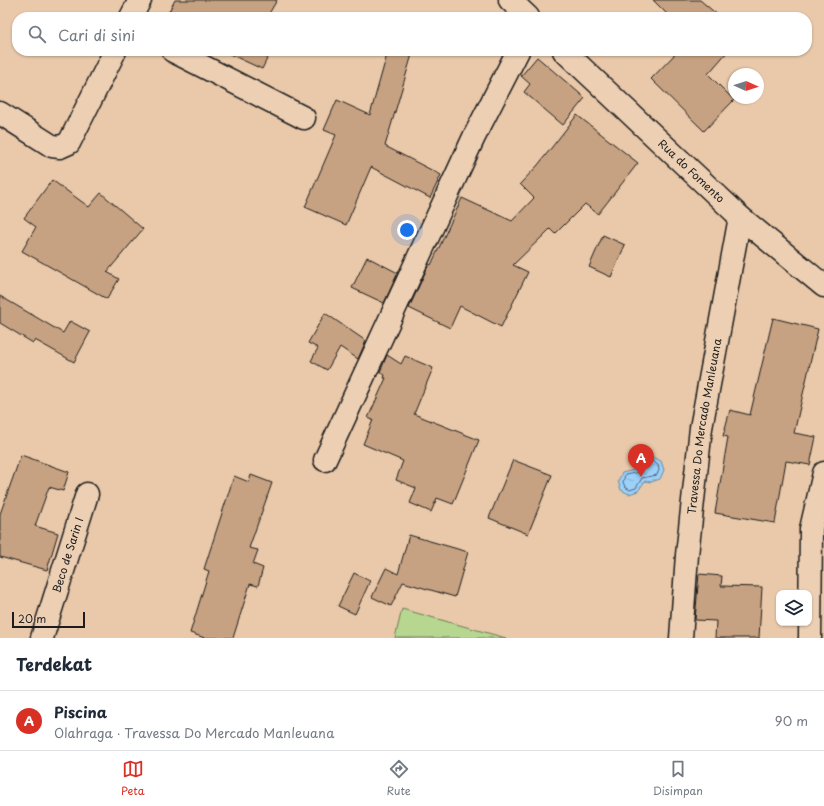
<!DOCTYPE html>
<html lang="id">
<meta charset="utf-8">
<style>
:root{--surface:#fff;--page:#f6f6f7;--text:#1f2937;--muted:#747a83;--line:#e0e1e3;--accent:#d93025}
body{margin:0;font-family:"Playpen Sans",sans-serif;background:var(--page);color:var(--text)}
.controls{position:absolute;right:12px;bottom:12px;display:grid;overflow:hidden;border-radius:8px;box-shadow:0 1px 3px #0004}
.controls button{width:36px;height:36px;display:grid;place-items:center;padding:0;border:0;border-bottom:1px solid var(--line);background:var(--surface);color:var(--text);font:20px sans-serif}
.compass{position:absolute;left:728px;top:68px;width:36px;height:36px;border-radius:50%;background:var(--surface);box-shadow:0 1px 3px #0004;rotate:93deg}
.scale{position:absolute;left:12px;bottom:10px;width:73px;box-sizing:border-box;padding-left:4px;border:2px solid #1c1c1c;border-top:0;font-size:11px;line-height:14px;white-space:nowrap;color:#1c1c1c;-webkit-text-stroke:3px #edd0b4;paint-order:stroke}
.you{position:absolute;left:407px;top:230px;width:14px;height:14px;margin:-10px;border:3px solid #fff;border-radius:50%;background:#1a73e8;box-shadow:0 0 0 6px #1a73e833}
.badge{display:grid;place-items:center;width:26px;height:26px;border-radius:50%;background:var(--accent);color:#fff;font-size:13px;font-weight:700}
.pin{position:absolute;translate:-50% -33px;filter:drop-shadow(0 1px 2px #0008)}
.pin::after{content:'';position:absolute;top:21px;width:14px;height:12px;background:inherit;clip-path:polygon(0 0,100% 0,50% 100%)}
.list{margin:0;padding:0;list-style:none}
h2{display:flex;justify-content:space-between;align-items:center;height:52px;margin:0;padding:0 16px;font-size:17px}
h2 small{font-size:13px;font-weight:400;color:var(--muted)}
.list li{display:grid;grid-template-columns:26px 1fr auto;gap:12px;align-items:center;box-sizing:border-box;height:60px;padding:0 16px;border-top:1px solid var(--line)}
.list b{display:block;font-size:15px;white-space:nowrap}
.list p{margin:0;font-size:13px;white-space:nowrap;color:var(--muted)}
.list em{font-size:13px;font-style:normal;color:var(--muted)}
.icon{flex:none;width:22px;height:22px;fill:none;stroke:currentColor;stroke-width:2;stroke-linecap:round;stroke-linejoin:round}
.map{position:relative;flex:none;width:824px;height:638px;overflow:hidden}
.search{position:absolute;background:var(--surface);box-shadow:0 1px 3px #0004;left:12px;right:12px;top:12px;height:44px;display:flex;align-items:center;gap:10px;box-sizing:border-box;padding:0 14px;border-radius:16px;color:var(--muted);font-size:15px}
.sheet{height:112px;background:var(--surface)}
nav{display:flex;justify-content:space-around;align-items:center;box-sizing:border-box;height:56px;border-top:1px solid var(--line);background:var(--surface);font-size:11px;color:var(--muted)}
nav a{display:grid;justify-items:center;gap:2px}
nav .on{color:var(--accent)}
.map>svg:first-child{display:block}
.pitch{fill:#b7d790;stroke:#6a7a56}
.water{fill:url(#water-ripples);stroke:#6989a1}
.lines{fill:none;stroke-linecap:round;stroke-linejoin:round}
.shore{stroke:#4f6475;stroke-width:1}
.building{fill:#c7a282;stroke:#1c1c1c}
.street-casing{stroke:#1c1c1c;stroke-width:25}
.secondary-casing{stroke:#1c1c1c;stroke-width:25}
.street{stroke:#edd0b4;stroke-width:22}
.secondary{stroke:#edd0b4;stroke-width:22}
.labels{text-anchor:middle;stroke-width:4;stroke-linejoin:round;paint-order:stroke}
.street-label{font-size:11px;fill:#1c1c1c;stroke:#edd0b4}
</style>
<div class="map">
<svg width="824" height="638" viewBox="0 0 824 638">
<defs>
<pattern id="water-ripples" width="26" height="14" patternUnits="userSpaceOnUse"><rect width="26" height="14" fill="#9cd1fa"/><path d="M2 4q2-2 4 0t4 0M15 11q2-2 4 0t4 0" fill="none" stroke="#86b3d6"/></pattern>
</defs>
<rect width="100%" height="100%" fill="#eac9aa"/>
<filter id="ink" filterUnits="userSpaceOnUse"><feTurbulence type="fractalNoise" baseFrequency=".025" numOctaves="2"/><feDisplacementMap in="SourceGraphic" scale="8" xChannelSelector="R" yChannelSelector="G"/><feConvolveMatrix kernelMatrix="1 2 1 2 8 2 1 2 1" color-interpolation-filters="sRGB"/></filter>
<g filter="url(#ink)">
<!-- pitch -->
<path class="pitch" d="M402,609L506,638H395Z"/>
<!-- water -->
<path class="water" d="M652,457L661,461L664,470L660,479L651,482L645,481L638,491L629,494L621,490L618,481L622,473L638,469L643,460Z"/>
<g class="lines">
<!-- shore -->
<path class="shore" d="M652,461L658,465L659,470L657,475L642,478L636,488L630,490L625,487L623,482L625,475L640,472L647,463Z"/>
</g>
<!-- building -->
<path class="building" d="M175,0H277L267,17H166Z
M653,0H700L720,17H670Z
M223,51H271L262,69Z
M388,51H413L385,146L441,175L430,198L371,167L346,225L305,207L336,135L324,130L337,100L370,115Z
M678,51H728L708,74L734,100L704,131L651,79Z
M537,57L585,98L563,125L524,92L530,84L521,76Z
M577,115L638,163L598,214L585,204L555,234L550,229L513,265L528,272L501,327L460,306L450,328L409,308L429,264L431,265L462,198L512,221L534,198L520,184L538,165Z
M52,180L89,207L101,193L143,229L107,272L119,279L107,299L22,251L36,227L24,218Z
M603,235L625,245L611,277L589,267Z
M367,257L398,273L384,303L352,288Z
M0,296L63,333L70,321L90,332L74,362L35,340L33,343L0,323Z
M325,313L366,341L358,359L340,347L327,370L311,361L318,348L308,343Z
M773,318L818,329L794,433L816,437L810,465L786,461L775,523L715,513L728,437L723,436L730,410L750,415Z
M387,355L401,364L405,356L433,368L414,414L479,440L453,504L437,498L431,512L410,503L416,488L396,480L403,461L363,444L373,420L368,418L386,378H384L385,375L380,372Z
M21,455L69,472L63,491L49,487L35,526L58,533L47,570L0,557V514Z
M513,460L552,475L528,534L489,518Z
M251,475L272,483L249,548L258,550L253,564L263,568L258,586L250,584L233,638H205L190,633L209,571L204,569L234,476L249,482Z
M409,535L468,552L455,597L403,582L391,606L372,597L386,568L398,574Z
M354,573L370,581L355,614L338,606Z
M699,574L722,576L721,586L762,587L759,638H715L716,621L695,620Z"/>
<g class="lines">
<defs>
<g id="street">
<path d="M131,17L140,0"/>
<path d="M173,51L304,118"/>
<path d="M0,113L52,146L60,147L69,143L115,51"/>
<path d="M325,460L474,137L518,51"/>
<path id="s1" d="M42,638L87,494"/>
<path id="s2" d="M681,638L687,555L701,428L740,217"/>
<path d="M810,638L811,529L824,473"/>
</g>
<g id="secondary">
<path d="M510,0L528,17"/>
<path id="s3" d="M564,51L740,217L824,286"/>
</g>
</defs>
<!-- street casing -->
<use href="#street" class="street-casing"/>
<!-- secondary casing -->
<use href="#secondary" class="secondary-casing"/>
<!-- street -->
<use href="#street" class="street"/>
<!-- secondary -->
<use href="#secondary" class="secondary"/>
</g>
</g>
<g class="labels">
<!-- street labels -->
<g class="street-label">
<text dy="4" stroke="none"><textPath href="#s3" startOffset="175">Rua do Fomento</textPath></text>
<text dy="4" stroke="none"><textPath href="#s2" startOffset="213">Travessa Do Mercado Manleuana</textPath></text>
<text dy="4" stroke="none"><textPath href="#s1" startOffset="87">Beco de Sarin I</textPath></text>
</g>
</g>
</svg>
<div class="controls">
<button><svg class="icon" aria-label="layers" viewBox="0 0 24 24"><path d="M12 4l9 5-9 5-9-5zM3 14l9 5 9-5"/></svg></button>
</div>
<svg class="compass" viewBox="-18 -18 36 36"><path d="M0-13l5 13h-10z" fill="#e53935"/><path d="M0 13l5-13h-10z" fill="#747a83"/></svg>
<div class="scale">20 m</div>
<div class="you"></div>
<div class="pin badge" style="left:641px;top:477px">A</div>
<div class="search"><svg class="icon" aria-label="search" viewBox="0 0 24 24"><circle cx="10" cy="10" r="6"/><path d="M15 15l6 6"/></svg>Cari di sini</div>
</div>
<section class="sheet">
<h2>Terdekat<small></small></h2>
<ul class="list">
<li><span class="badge">A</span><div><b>Piscina</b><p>Olahraga · Travessa Do Mercado Manleuana</p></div><em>90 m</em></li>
</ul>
</section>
<nav>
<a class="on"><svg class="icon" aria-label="map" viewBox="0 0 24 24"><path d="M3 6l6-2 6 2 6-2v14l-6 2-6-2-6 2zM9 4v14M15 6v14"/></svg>Peta</a>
<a><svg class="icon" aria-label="directions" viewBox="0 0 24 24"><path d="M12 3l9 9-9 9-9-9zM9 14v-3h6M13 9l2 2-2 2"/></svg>Rute</a>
<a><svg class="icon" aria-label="saved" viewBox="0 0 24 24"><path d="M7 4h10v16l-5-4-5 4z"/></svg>Disimpan</a>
</nav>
